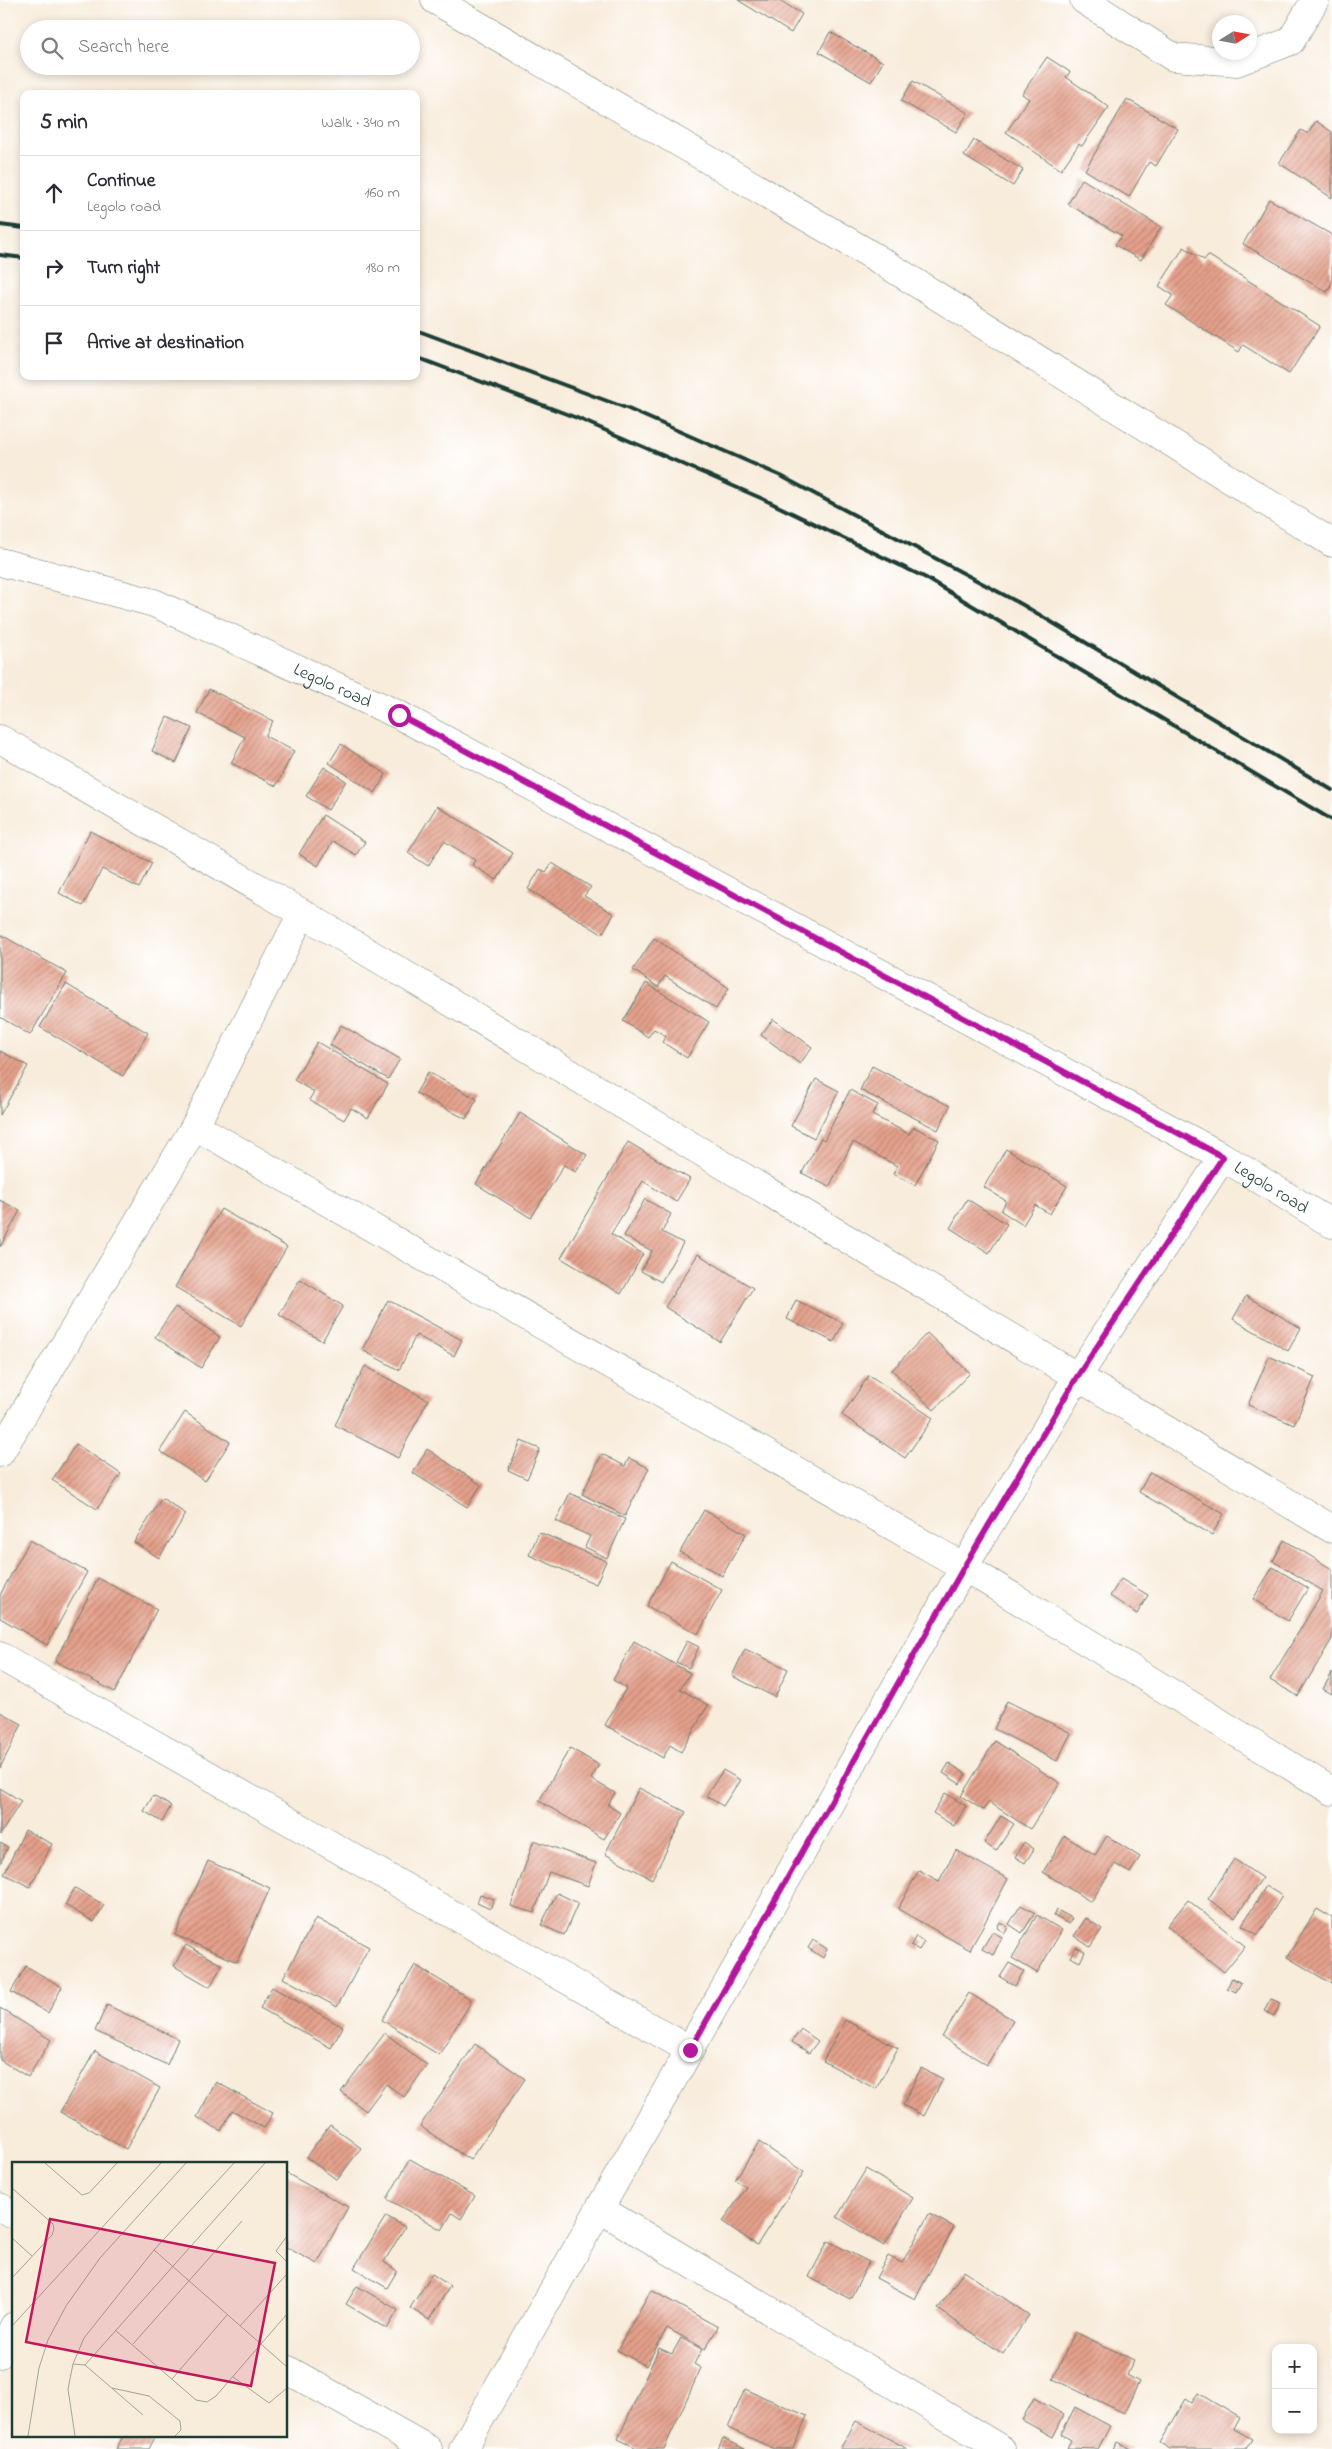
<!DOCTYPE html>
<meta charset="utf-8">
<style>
:root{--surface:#fff;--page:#f7f7f7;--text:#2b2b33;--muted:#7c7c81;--line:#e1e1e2}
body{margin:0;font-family:"Indie Flower",sans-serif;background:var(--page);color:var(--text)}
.controls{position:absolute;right:15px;bottom:15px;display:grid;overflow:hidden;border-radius:10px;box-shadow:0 2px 8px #0003}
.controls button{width:45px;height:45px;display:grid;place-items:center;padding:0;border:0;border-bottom:1px solid var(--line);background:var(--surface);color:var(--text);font:25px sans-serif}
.compass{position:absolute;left:1212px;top:15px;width:45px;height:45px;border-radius:50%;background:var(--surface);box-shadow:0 2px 8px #0003;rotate:79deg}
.stop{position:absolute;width:15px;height:15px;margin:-11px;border:4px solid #b5179e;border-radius:50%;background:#fff}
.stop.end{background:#b5179e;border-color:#fff;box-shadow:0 1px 5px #0008}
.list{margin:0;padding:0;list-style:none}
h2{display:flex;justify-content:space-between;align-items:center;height:65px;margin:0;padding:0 20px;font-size:21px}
h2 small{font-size:16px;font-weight:400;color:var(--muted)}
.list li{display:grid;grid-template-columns:32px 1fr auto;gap:15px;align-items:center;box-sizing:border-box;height:75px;padding:0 20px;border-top:1px solid var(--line)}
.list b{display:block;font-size:19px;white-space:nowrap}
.list p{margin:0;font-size:16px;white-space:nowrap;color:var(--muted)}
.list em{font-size:16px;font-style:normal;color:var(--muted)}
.icon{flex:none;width:28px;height:28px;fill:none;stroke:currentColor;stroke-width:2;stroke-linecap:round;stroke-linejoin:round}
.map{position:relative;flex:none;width:1332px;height:2449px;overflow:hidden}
.search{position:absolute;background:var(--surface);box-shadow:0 2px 8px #0003;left:20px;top:20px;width:400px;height:55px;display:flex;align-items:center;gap:12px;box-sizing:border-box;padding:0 18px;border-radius:28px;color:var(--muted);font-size:19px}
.panel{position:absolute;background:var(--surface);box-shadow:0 2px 8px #0003;left:20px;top:90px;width:400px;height:290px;border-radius:10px}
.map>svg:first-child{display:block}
.building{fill:url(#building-hatch)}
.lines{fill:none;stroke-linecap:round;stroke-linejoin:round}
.minor-casing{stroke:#6b7a6e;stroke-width:29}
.minor{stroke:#fff;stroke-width:28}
.rail{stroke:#1f3d34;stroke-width:4}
.route{stroke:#b5179e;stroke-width:6}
.labels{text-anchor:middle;stroke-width:4;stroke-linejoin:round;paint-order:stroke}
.street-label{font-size:18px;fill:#1f3d34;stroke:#fff}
.inset-road{fill:none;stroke:#a1a698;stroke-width:1}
.view{fill:#c2185b;fill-opacity:0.15;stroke:#c2185b;stroke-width:2.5}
.inset-edge{fill:none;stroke:#1f3d34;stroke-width:2.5}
</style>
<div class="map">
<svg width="1332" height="2449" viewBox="0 0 1332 2449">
<defs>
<pattern id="building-hatch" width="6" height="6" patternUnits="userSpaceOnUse" patternTransform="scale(1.25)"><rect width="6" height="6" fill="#e5a08b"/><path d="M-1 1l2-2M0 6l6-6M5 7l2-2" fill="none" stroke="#b98472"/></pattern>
</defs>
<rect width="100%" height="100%" fill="#fff"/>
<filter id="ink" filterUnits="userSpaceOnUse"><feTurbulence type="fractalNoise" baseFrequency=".02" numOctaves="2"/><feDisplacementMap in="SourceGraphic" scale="10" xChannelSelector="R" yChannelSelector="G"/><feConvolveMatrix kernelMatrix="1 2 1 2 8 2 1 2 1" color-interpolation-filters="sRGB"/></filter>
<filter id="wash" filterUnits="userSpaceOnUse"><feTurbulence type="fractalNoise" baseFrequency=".0096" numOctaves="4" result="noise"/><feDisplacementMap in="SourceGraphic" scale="20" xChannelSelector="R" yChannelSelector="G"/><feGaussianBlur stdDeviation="1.12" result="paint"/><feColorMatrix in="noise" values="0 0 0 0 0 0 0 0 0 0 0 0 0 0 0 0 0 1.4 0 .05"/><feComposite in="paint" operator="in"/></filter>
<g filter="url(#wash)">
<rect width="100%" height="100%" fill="#f8ecdb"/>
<g id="blocks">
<!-- building -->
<path class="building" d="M738,0H779L802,14L791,33Z
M830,32L883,62L871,82L819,52Z
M1047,57L1070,72L1066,77L1109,107L1082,146L1079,144L1061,170L1006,132L1029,99L1022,94Z
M913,81L968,113L956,132L901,101Z
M1127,99L1178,129L1156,166L1149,162L1129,197L1085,170Z
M1316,121L1332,132V198L1279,163L1301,130L1308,134Z
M974,140L1023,170L1013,186L964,156Z
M1082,179L1161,227L1141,260L1115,245L1122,236L1068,204Z
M1269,199L1332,235V283L1327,292L1243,244Z
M1184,247L1204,260L1208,255L1320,326L1289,374L1243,345L1239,352L1166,305L1173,295L1159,286Z
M209,689L273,721L265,736L294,751L276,786L231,763L245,737L197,713Z
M167,717L192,728L176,763L152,751Z
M341,744L386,774L375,793L329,763Z
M324,767L346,781L328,810L306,796Z
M437,806L513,853L497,880L472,865L475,860L444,841L428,866L408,853Z
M323,815L365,842L356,855L333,841L318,866L299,854Z
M90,831L152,863L139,888L102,869L83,906L59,893Z
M552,863L591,887L584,896L614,914L602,934L528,889L540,869L546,872Z
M0,934L67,973L30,1035L0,1017Z
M654,938L729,988L716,1009L665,976L658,987L633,970Z
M646,983L709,1022L687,1058L662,1042L666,1036L654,1029L648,1037L623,1021Z
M66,984L148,1033L123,1076L40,1027Z
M773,1019L812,1047L800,1064L761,1035Z
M341,1025L400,1059L388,1079L330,1045Z
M317,1042L388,1084L368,1118L351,1108L344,1120L309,1100L314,1092L294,1080Z
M0,1051L28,1066L0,1115Z
M872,1066L950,1106L938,1130L860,1090Z
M428,1072L477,1099L466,1119L416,1093Z
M816,1079L839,1091L814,1138L791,1126Z
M850,1090L878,1105L872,1115L909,1134L914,1127L939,1140L915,1185L893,1174L897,1166L853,1142L829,1187L802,1173L821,1138L824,1140Z
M520,1113L587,1155L576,1172L564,1165L531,1218L476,1184Z
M628,1142L690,1179L676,1202L643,1181L611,1234L643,1254L621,1294L561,1258Z
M1006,1149L1067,1186L1050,1214L1035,1205L1023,1225L1001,1211L1006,1201L984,1187Z
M645,1199L671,1214L662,1232L683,1243L661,1282L641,1271L652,1251L624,1236Z
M967,1199L1007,1224L989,1253L950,1228Z
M0,1200L20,1211L0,1247Z
M221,1209L287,1247L241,1326L175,1287Z
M698,1254L753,1288L720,1342L665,1307Z
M300,1279L343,1306L322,1341L279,1315Z
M1246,1296L1301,1328L1288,1351L1233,1319Z
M388,1300L462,1340L454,1356L416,1335L399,1370L362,1350Z
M796,1300L843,1323L834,1342L787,1319Z
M175,1307L220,1337L201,1368L155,1337Z
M927,1333L970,1373L934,1410L892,1370Z
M1269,1356L1315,1377L1294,1425L1248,1405Z
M365,1366L428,1400L398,1458L335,1425Z
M869,1375L933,1418L905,1458L842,1415Z
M185,1412L230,1442L205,1481L160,1451Z
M521,1441L540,1449L527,1479L508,1470Z
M76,1444L121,1474L97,1509L52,1480Z
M427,1449L481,1485L467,1507L413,1473Z
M602,1454L625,1466L629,1458L649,1468L625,1516L582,1494Z
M1150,1472L1224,1514L1212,1535L1139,1492Z
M570,1493L625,1519L607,1558L585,1547L590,1536L556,1521Z
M162,1498L186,1514L159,1558L134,1542Z
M704,1510L746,1534L722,1576L680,1552Z
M539,1532L606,1561L596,1584L529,1555Z
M30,1540L87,1572L47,1645L0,1618V1595Z
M1284,1540L1332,1569V1639L1298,1696L1270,1680L1323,1591L1273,1561Z
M671,1561L722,1590L698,1634L647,1606Z
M1273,1567L1308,1588L1288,1621L1253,1599Z
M98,1578L157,1609L115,1692L55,1661Z
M1121,1579L1148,1595L1137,1614L1110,1596Z
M634,1641L690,1673L680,1689L708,1705L681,1752L670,1745L663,1758L605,1725L626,1688L613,1680Z
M687,1641L699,1647L689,1668L676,1662Z
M745,1649L788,1669L775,1697L732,1676Z
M1332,1673V1694L1323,1689Z
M1007,1701L1071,1733L1057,1761L994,1729Z
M0,1712L22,1724L0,1768Z
M995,1741L1060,1783L1030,1829L989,1802L983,1810L961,1796Z
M570,1748L599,1765L591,1779L615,1793L608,1805L620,1813L604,1839L539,1801Z
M949,1763L966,1774L960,1784L943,1773Z
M723,1770L740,1780L723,1806L706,1796Z
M0,1788L21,1801L0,1835Z
M639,1788L686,1812L652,1879L605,1854Z
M945,1793L966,1806L954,1826L933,1813Z
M153,1796L171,1806L162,1822L144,1811Z
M1001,1816L1014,1824L996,1851L984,1843Z
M25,1830L52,1844L30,1887L4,1874Z
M1065,1836L1095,1855L1107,1836L1140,1857L1130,1873L1115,1864L1091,1902L1043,1872Z
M534,1840L596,1863L588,1886L549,1872L534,1913L511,1906Z
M1024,1842L1034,1849L1025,1863L1015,1857Z
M0,1843L8,1847L0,1864Z
M956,1850L1008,1879L970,1950L898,1909L919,1870L939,1881Z
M1234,1859L1262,1878L1235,1918L1208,1899Z
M208,1861L270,1888L237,1962L175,1935Z
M1266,1886L1282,1896L1258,1935L1242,1925Z
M75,1888L104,1905L94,1922L65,1905Z
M557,1893L578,1903L564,1935L541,1925Z
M480,1894L494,1899L490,1909L477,1903Z
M1188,1900L1245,1946L1224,1972L1167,1926Z
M1021,1905L1035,1913L1022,1933L1009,1924Z
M1317,1909L1332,1918V1984L1287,1957Z
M1057,1910L1072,1918L1069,1924L1054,1916Z
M1037,1915L1062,1930L1037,1973L1012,1958Z
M316,1918L369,1947L337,2007L283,1978Z
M1086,1918L1102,1929L1090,1947L1074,1936Z
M1000,1922L1008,1927L1005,1933L997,1928Z
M992,1932L1002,1937L993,1955L982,1949Z
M916,1936L924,1942L919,1950L911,1945Z
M813,1940L827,1949L823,1958L808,1948Z
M186,1945L222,1965L210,1987L174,1966Z
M1076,1947L1085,1952L1080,1962L1070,1957Z
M1009,1963L1024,1971L1015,1986L1000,1977Z
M415,1965L472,2000L439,2055L382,2020Z
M26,1966L62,1987L48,2013L11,1992Z
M1232,1978L1241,1983L1236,1992L1227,1988Z
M272,1987L343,2027L331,2048L260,2008Z
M969,1993L1013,2020L987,2065L942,2037Z
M1271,1999L1281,2003L1274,2016L1264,2011Z
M107,2005L178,2039L167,2065L95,2031Z
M0,2008L51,2040L28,2077L0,2060Z
M845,2020L898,2048L876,2089L823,2061Z
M801,2029L818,2041L809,2053L792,2042Z
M385,2033L427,2065L404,2097L386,2084L366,2111L341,2092Z
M475,2044L525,2079L470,2160L420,2126Z
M95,2051L160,2088L126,2149L60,2112Z
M921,2068L943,2079L924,2116L903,2105Z
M216,2082L273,2113L264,2128L232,2110L221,2131L197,2117Z
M330,2125L361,2148L337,2180L306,2157Z
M759,2142L804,2172L757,2245L723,2222L746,2187L735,2180Z
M410,2159L475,2196L461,2219L452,2213L442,2230L387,2199Z
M866,2169L913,2198L884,2246L837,2217Z
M286,2173L348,2207L317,2264L286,2247Z
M929,2214L954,2227L915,2299L876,2278L888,2256L902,2263Z
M386,2216L405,2227L384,2262L397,2271L387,2288L354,2268Z
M828,2241L869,2262L850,2299L809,2277Z
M964,2271L1029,2315L1003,2354L938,2309Z
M432,2274L450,2286L429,2320L410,2308Z
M357,2286L398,2310L387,2329L346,2304Z
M651,2290L718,2327L705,2349L667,2328L646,2366L617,2350Z
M1075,2332L1134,2360L1127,2375L1139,2382L1124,2413L1053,2379Z
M681,2338L702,2349L694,2364L701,2368L664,2449H639L618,2439L659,2348L672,2354Z
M745,2389L807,2416L793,2449H775L728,2428Z
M1198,2393L1240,2418L1234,2429L1252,2439L1246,2449H1170L1160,2443L1186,2399L1192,2403Z
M1034,2398L1064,2415L1053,2437L1022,2420Z
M1075,2407L1110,2426L1098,2449L1067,2448L1071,2440L1061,2434Z
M856,2421L908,2449H840Z
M124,2435H156L149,2449H116Z
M723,2438L745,2449H718Z
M1117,2442L1132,2449H1114Z"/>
</g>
</g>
<g filter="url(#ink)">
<use href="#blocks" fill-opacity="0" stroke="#6b7a6e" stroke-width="1"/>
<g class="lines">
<defs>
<g id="minor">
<path d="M435,0L873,256L1332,543"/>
<path d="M1084,0L1173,57L1237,62L1291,41L1315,0"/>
<path id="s1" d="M0,562L154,603L399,715L1223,1157L1332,1224"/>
<path d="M0,739L302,913L1332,1529"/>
<path d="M195,1126L964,1567L1332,1791"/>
<path d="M0,1453L195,1126L302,913"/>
<path d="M0,1656L690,2050"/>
<path d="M0,2207L14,2215"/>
<path d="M600,2209L1001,2449"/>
<path d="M0,2354L14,2326"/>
<path d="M286,2369L428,2449"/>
<path d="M463,2449L964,1567L1077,1377L1223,1157"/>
</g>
</defs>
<!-- minor casing -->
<use href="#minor" class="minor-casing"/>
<!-- minor -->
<use href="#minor" class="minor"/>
<!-- rail -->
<path class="rail" d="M0,225L24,228
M0,255L24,258
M416,330L626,408L781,476L1023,605L1332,790
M416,357L577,418L763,499L926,578L1332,820"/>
</g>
</g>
<g class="lines" filter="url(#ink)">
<!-- route -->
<path class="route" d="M399,715L1223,1157L1077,1377L964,1567L690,2050"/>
</g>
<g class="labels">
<!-- street labels -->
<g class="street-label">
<text dy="6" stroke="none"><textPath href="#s1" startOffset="356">Legolo road</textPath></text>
<text dy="6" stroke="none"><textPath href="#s1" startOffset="1421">Legolo road</textPath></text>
</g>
</g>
<!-- overview -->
<g transform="translate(12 2162)">
<rect width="275" height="275" fill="#f8ecdb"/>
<path class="inset-road" d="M33,1L70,33L77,31L105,1M0,26L41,62L42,67L40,73L0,116M275,74L264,89L275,100M0,76L20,94M142,88L275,205M0,164L149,1M228,164L275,112M103,168L184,238L195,240L204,234L275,152M121,182L230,59M61,202L73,203L131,253M73,203L253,1M221,215L257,241L275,226M160,217L215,153M100,226L137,234L168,259L169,268L163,274M16,274L27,206L36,178L54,144L88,96L174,1M63,274L56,227L61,202L72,176L142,88L222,1"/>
<path class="view" d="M38,57L263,101L239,224L14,180Z"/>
<rect width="275" height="275" class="inset-edge"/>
</g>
</svg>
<div class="controls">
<button>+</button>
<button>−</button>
</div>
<svg class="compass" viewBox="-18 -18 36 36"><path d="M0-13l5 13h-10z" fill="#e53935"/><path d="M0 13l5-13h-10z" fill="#7c7c81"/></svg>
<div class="stop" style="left:399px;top:715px"></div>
<div class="stop end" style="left:690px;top:2050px"></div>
<div class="search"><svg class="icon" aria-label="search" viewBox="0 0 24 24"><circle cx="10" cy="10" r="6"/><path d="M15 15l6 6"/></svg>Search here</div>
<section class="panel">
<h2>5 min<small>Walk · 340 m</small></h2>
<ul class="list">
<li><svg class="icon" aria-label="ahead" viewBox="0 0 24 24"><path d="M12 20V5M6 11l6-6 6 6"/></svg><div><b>Continue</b><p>Legolo road</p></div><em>160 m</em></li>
<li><svg class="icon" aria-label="right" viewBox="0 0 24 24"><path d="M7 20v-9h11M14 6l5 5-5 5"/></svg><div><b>Turn right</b></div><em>180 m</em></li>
<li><svg class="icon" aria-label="arrive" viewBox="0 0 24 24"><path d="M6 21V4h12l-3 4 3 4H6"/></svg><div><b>Arrive at destination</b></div></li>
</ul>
</section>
</div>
